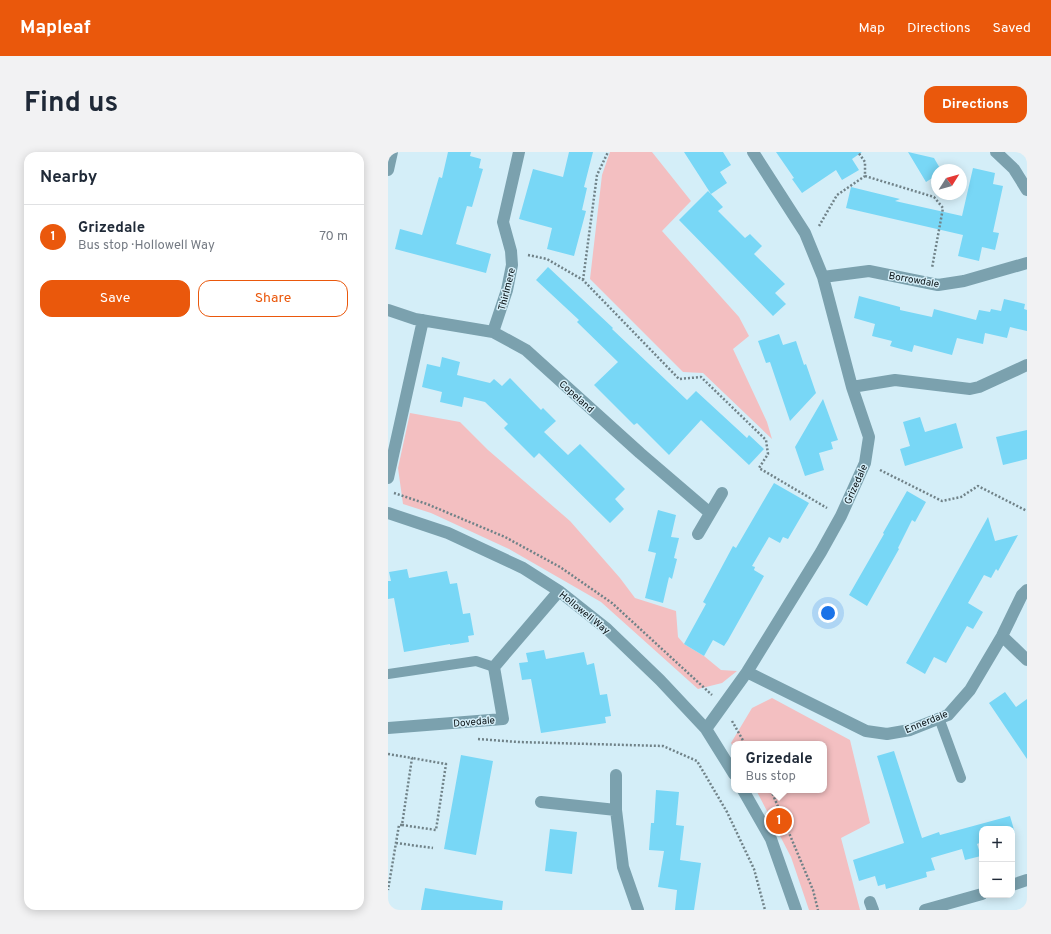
<!DOCTYPE html>
<meta charset="utf-8">
<style>
:root{--surface:#fff;--page:#f2f2f3;--text:#1f2937;--muted:#747a83;--line:#e0e1e3;--accent:#ea580c}
body{margin:0;font-family:Overpass,sans-serif;background:var(--page);color:var(--text)}
.controls{position:absolute;right:12px;bottom:12px;display:grid;overflow:hidden;border-radius:8px;box-shadow:0 2px 10px #0003}
.controls button{width:36px;height:36px;display:grid;place-items:center;padding:0;border:0;border-bottom:1px solid var(--line);background:var(--surface);color:var(--text);font:20px sans-serif}
.compass{position:absolute;left:543px;top:12px;width:36px;height:36px;border-radius:50%;background:var(--surface);box-shadow:0 2px 10px #0003;rotate:53deg}
.you{position:absolute;left:440px;top:461px;width:14px;height:14px;margin:-10px;border:3px solid #fff;border-radius:50%;background:#1a73e8;box-shadow:0 0 0 6px #1a73e833}
.badge{display:grid;place-items:center;width:26px;height:26px;border-radius:50%;background:var(--accent);color:#fff;font-size:13px;font-weight:700}
.pin{position:absolute;translate:-50% -50%;border:2px solid #fff;box-shadow:0 1px 4px #0006}
.popup{position:absolute;left:343px;top:589px;width:96px;height:52px;box-sizing:border-box;display:grid;place-content:center;border-radius:8px;background:var(--surface);filter:drop-shadow(0 1px 3px #0005);font-size:13px;white-space:nowrap;color:var(--muted)}
.popup b{font-size:15px;color:var(--text)}
.popup::after{content:'';position:absolute;left:50%;top:100%;margin-left:-8px;border:8px solid transparent;border-top-color:var(--surface)}
.list{margin:0;padding:0;list-style:none}
h2{display:flex;justify-content:space-between;align-items:center;height:52px;margin:0;padding:0 16px;font-size:17px}
h2 small{font-size:13px;font-weight:400;color:var(--muted)}
.list li{display:grid;grid-template-columns:26px 1fr auto;gap:12px;align-items:center;box-sizing:border-box;height:64px;padding:0 16px;border-top:1px solid var(--line)}
.list b{display:block;font-size:15px;white-space:nowrap}
.list p{margin:0;font-size:13px;white-space:nowrap;color:var(--muted)}
.list em{font-size:13px;font-style:normal;color:var(--muted)}
.actions{display:flex;gap:8px;padding:12px 16px}
.actions a{flex:1;padding:9px 0;border:1px solid var(--accent);border-radius:12px;text-align:center;font-size:14px;color:var(--accent)}
.actions .main{background:var(--accent);color:#fff}
.map{position:relative;flex:none;width:639px;height:758px;overflow:hidden;border-radius:12px}
header{display:flex;align-items:center;gap:24px;box-sizing:border-box;height:56px;padding:0 20px;background:var(--accent);color:#fff}
header strong{font-size:19px}
nav{display:flex;gap:22px;margin-inline-start:auto;font-size:14px}
.intro{display:flex;align-items:center;justify-content:space-between;box-sizing:border-box;height:96px;padding:0 24px}
h1{margin:0;font-size:28px}
.button{padding:10px 18px;border-radius:12px;background:var(--accent);color:#fff;font-size:14px;font-weight:700}
main{display:flex;gap:24px;padding:0 24px}
aside{flex:1;background:var(--surface);border-radius:12px;box-shadow:0 2px 10px #0003}
.map>svg:first-child{display:block}
.grass{fill:#f3bfc1}
.building{fill:#78d7f6}
.lines{fill:none;stroke-linecap:round;stroke-linejoin:round}
.path{stroke:#708288;stroke-width:2.5;stroke-dasharray:2 2;stroke-linecap:butt}
.lane{stroke:#7ba1ae;stroke-width:10}
.street{stroke:#7ba1ae;stroke-width:12}
.labels{text-anchor:middle;stroke-width:3;stroke-linejoin:round;paint-order:stroke}
.street-label{font-size:10px;fill:#070f12;stroke:#d4eef8}
</style>
<header>
<strong>Mapleaf</strong>
<nav><a>Map</a><a>Directions</a><a>Saved</a></nav>
</header>
<div class="intro"><h1>Find us</h1><a class="button">Directions</a></div>
<main>
<aside>
<h2>Nearby<small></small></h2>
<ul class="list">
<li><span class="badge">1</span><div><b>Grizedale</b><p>Bus stop · Hollowell Way</p></div><em>70 m</em></li>
</ul>
<div class="actions"><a class="main">Save</a><a>Share</a></div>
</aside>
<div class="map">
<svg width="639" height="758" viewBox="0 0 639 758">
<rect width="100%" height="100%" fill="#d4eef8"/>
<!-- grass -->
<path class="grass" d="M222,0H264L303,49L274,79L351,165L361,184L345,197L379,270L384,287L315,221L295,220L202,127L214,23Z
M22,261L72,270L100,298L182,369L232,426L247,446L288,459L290,485L296,492L316,504L333,518L349,519L334,531L310,537L213,450L121,397L43,361L15,352L10,316Z
M384,546L462,588L482,671L453,686L472,758H421L403,705L368,638H436V592H346V596L343,591L364,556Z"/>
<!-- building -->
<path class="building" d="M60,0H83L82,4L93,7L91,16L95,17L84,55L79,54L68,92L103,102L98,121L7,97L12,77L34,83L51,25L54,26Z
M181,0H205L196,35L199,36L194,58L198,59L186,104L159,97L164,76L131,67L145,17L175,25Z
M296,0H335L343,13L332,20L339,31L323,42Z
M388,0H474L464,7L471,18L454,28L448,18L414,41L404,27L406,26Z
M520,0L546,6L553,18H549V23L538,30Z
M585,16L607,21L605,32L615,34L605,80L611,81L607,98L594,95L591,109L570,104L575,83L458,56L463,35L512,47L507,49L574,64Z
M320,39L335,55L330,59L357,86L362,82L374,94L366,102L397,132L387,141L398,152L385,164L291,68Z
M160,115L225,176L224,177L299,248L308,239L359,286L361,283L376,297L361,313L313,268L281,303L249,271L246,273L206,233L230,210L189,170L191,168L148,128Z
M471,144L512,155V158L544,165L546,157L588,168L591,158L602,160L603,157L613,159L616,147L637,152L636,157L639,158V179L622,175L619,186L597,181L595,192L569,186L564,203L526,193L524,200L502,194L504,189L484,184L487,172L466,166Z
M391,182L395,193L408,189L416,213L418,212L428,241L402,269L382,210L378,211L370,189Z
M54,205L72,210L69,223L102,231L106,227L114,234L122,226L153,258L155,256L168,269L156,280L180,303L192,292L237,337L227,347L236,357L222,371L151,301L146,306L116,276L120,272L97,250L76,245L74,255L52,250L54,240L34,235L39,212L52,215Z
M435,247L450,288L443,290L445,297L431,301L436,318L417,324L407,295Z
M532,265L537,280L568,271L575,296L517,314L512,297L522,294L515,270Z
M639,278V307L615,313L608,285Z
M386,331L421,351L400,387L395,385L392,391L381,385L364,414L367,415L366,418L376,424L340,488L336,494L325,488L316,504L296,492L318,452L315,450L345,394L348,396Z
M519,339L538,350L527,370L524,368L510,396L511,397L479,454L461,443L496,382L495,381Z
M270,358L288,363L283,385L291,386L286,406L289,407L284,427L281,425L275,451L257,446L268,401L260,399Z
M600,365L607,389L630,383L610,419L608,417L603,426L596,423L580,451L595,460L585,477L579,474L558,511L546,505L537,522L518,511Z
M19,417L21,426L59,419L62,432L69,431L75,462L82,461L86,483L80,484L81,490L62,493V492L16,500L6,446L0,447V429H3L1,420Z
M156,498L158,507L196,500L199,513L206,511L212,543L219,542L223,564L217,565L218,571L153,581L143,527L134,528L131,511L140,510L138,501Z
M617,540L628,555L639,547V607L601,551Z
M506,599L534,686L551,680L552,683L622,664L627,681L624,682V677H594V690L589,692L593,704L577,708L574,697L543,706L547,718L538,720L539,725L498,737L497,732L490,734L487,724L471,729L465,708L516,691L489,604Z
M73,603L105,609L88,703L56,697Z
M268,638L291,640L288,673L296,674L292,708L313,711L306,758H287L289,738L270,735L276,699L261,698L263,671H266Z
M162,677L189,680L184,722L157,719Z
M37,736L115,749L114,758H33Z"/>
<g class="lines">
<!-- path -->
<path class="path" d="M477,24L546,45L555,56L544,116
M431,74L449,43L477,24V10L470,0
M140,103L159,107L195,128L291,227L313,225L378,288L380,302L371,316L439,356
M195,128L209,23L220,0
M492,318L554,349L573,345L590,334L639,359
M6,341L39,352L117,385L172,415L224,451L324,543
M344,569L357,592
M90,587L130,590L275,594L309,609L339,660L366,717L377,758
M0,602L24,606L14,673H11L0,738
M383,638L425,738L430,758
M14,673L48,678L58,612L24,606
M8,691L45,696"/>
<!-- lane -->
<path class="lane" d="M0,522L88,509L106,515
M551,566L573,626"/>
<!-- street -->
<path class="street" d="M608,0L626,17L639,38
M0,18L4,0
M435,125L481,119L550,133L576,129L639,111
M0,158L27,167L105,180L138,198L252,301L322,361
M105,180L119,138L124,113L123,99L115,70L131,0
M464,235L507,228L582,237L591,235L639,213
M0,326L35,168
M0,361L60,381L135,416L171,439L219,477L272,528L318,577L346,622
M310,382L334,341
M614,484L639,508
M359,520L478,579L499,582L522,578L560,563L582,538L614,484L634,443L639,438
M0,576L115,567L106,515L171,439
M318,577L359,520L433,400L453,364L477,311L481,285L464,235L435,125L417,81L365,0
M228,623V658L235,715L250,758
M355,638L383,687L408,758
M153,650L228,658
M624,733L639,728
M482,750L485,758
M537,758L594,742"/>
</g>
<g class="labels">
<!-- street labels -->
<g class="street-label">
<text transform="translate(526 127) rotate(10)" y="4">Borrowdale</text>
<text transform="translate(118 137) rotate(-76)" y="4">Thirlmere</text>
<text transform="translate(189 244) rotate(42)" y="4">Copeland</text>
<text transform="translate(467 332) rotate(-66)" y="4">Grizedale</text>
<text transform="translate(197 460) rotate(39)" y="4">Hollowell Way</text>
<text transform="translate(86 569) rotate(-5)" y="4">Dovedale</text>
<text transform="translate(538 569) rotate(-22)" y="4">Ennerdale</text>
</g>
</g>
</svg>
<div class="controls">
<button>+</button>
<button>−</button>
</div>
<svg class="compass" viewBox="-18 -18 36 36"><path d="M0-13l5 13h-10z" fill="#e53935"/><path d="M0 13l5-13h-10z" fill="#747a83"/></svg>
<div class="you"></div>
<div class="pin badge" style="left:391px;top:669px">1</div>
<div class="popup"><b>Grizedale</b>Bus stop</div>
</div>
</main>
